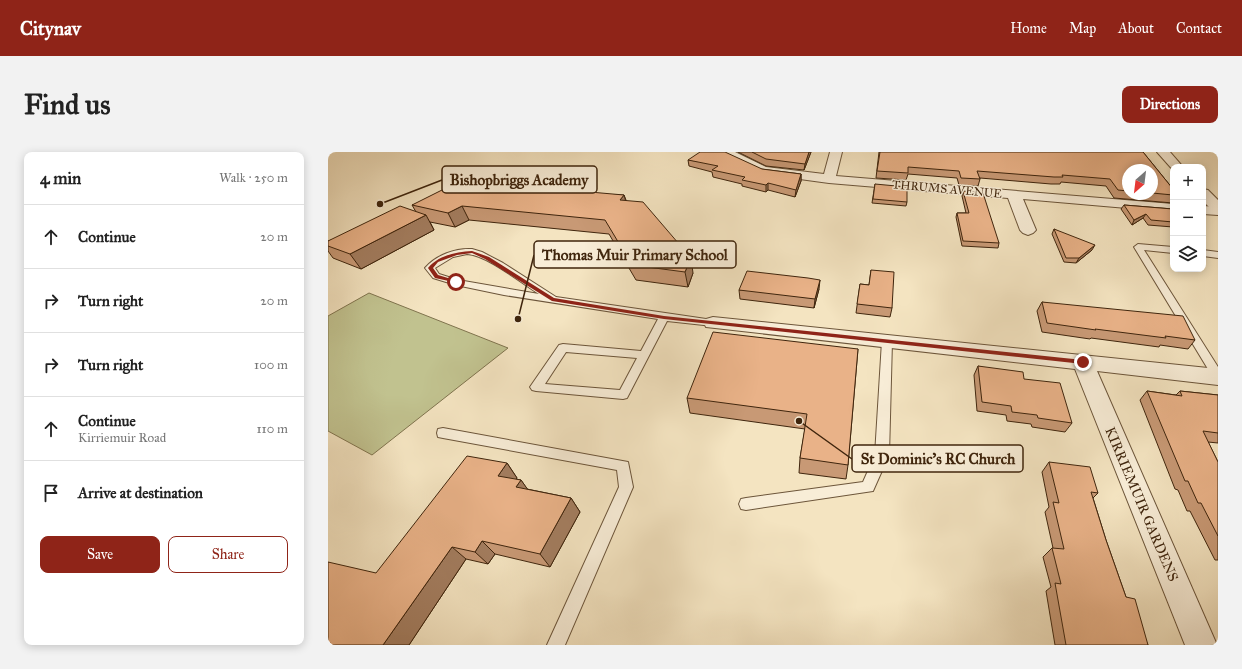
<!DOCTYPE html>
<meta charset="utf-8">
<style>
:root{--surface:#fff;--page:#f2f2f2;--text:#222;--muted:#767676;--line:#e0e0e0;--accent:#8f2418}
body{margin:0;font-family:"IM FELL Great Primer",serif;background:var(--page);color:var(--text)}
.controls{position:absolute;right:12px;top:12px;display:grid;overflow:hidden;border-radius:8px;box-shadow:0 2px 10px #0003}
.controls button{width:36px;height:36px;display:grid;place-items:center;padding:0;border:0;border-bottom:1px solid var(--line);background:var(--surface);color:var(--text);font:20px sans-serif}
.compass{position:absolute;left:794px;top:12px;width:36px;height:36px;border-radius:50%;background:var(--surface);box-shadow:0 2px 10px #0003;rotate:208deg}
.stop{position:absolute;width:12px;height:12px;margin:-9px;border:3px solid #8f2418;border-radius:50%;background:#fff}
.stop.end{background:#8f2418;border-color:#fff;box-shadow:0 1px 4px #0008}
.list{margin:0;padding:0;list-style:none}
h2{display:flex;justify-content:space-between;align-items:center;height:52px;margin:0;padding:0 16px;font-size:17px}
h2 small{font-size:13px;font-weight:400;color:var(--muted)}
.list li{display:grid;grid-template-columns:26px 1fr auto;gap:12px;align-items:center;box-sizing:border-box;height:64px;padding:0 16px;border-top:1px solid var(--line)}
.list b{display:block;font-size:15px;white-space:nowrap}
.list p{margin:0;font-size:13px;white-space:nowrap;color:var(--muted)}
.list em{font-size:13px;font-style:normal;color:var(--muted)}
.actions{display:flex;gap:8px;padding:12px 16px}
.actions a{flex:1;padding:9px 0;border:1px solid var(--accent);border-radius:8px;text-align:center;font-size:14px;color:var(--accent)}
.actions .main{background:var(--accent);color:#fff}
.icon{flex:none;width:22px;height:22px;fill:none;stroke:currentColor;stroke-width:2;stroke-linecap:round;stroke-linejoin:round}
.map{position:relative;flex:none;width:890px;height:493px;overflow:hidden;border-radius:8px}
header{display:flex;align-items:center;gap:24px;box-sizing:border-box;height:56px;padding:0 20px;background:var(--accent);color:#fff}
header strong{font-size:19px}
nav{display:flex;gap:22px;margin-inline-start:auto;font-size:14px}
.intro{display:flex;align-items:center;justify-content:space-between;box-sizing:border-box;height:96px;padding:0 24px}
h1{margin:0;font-size:28px}
.button{padding:10px 18px;border-radius:8px;background:var(--accent);color:#fff;font-size:14px;font-weight:700}
main{display:flex;gap:24px;padding:0 24px}
aside{flex:1;background:var(--surface);border-radius:8px;box-shadow:0 2px 10px #0003}
.map>svg:first-child{display:block}
.green{fill:#c1c28f;stroke:#80744e}
.lines{fill:none;stroke-linecap:round;stroke-linejoin:round}
.service-casing{stroke:#6c553a;stroke-width:2}
.minor-casing{stroke:#6c553a;stroke-width:2}
.tertiary-casing{stroke:#6c553a;stroke-width:2}
.service{fill:#f8edd7;fill-rule:evenodd}
.minor{fill:#f8edd7;fill-rule:evenodd}
.tertiary{fill:#f8edd7;fill-rule:evenodd}
.wall{fill:#c89975;stroke:#3f250d;fill-rule:evenodd}
.shaded-wall{fill:#a37d5f;stroke:#3f250d}
.building{fill:#e9b288;stroke:#3f250d}
.route{fill:#8f2418}
.labels{text-anchor:middle;stroke-width:3;stroke-linejoin:round;paint-order:stroke}
.far-street-label{font-size:12px;fill:#3f250d;stroke:#f8edd7}
.street-label{font-size:14px;fill:#3f250d;stroke:#f8edd7}
.leader{fill:none;stroke:#3f250d;stroke-width:1.5}
.callout-dot{fill:#3f250d;stroke:#f8edd7;stroke-width:1.5}
.callout{fill:#f8edd7;stroke:#3f250d;stroke-width:1.5}
.callout-label{font-size:15px;text-anchor:middle;font-weight:bold;fill:#3f250d}
</style>
<header>
<strong>Citynav</strong>
<nav><a>Home</a><a>Map</a><a>About</a><a>Contact</a></nav>
</header>
<div class="intro"><h1>Find us</h1><a class="button">Directions</a></div>
<main>
<aside>
<h2>4 min<small>Walk · 250 m</small></h2>
<ul class="list">
<li><svg class="icon" aria-label="ahead" viewBox="0 0 24 24"><path d="M12 20V5M6 11l6-6 6 6"/></svg><div><b>Continue</b></div><em>20 m</em></li>
<li><svg class="icon" aria-label="right" viewBox="0 0 24 24"><path d="M7 20v-9h11M14 6l5 5-5 5"/></svg><div><b>Turn right</b></div><em>20 m</em></li>
<li><svg class="icon" aria-label="right" viewBox="0 0 24 24"><path d="M7 20v-9h11M14 6l5 5-5 5"/></svg><div><b>Turn right</b></div><em>100 m</em></li>
<li><svg class="icon" aria-label="ahead" viewBox="0 0 24 24"><path d="M12 20V5M6 11l6-6 6 6"/></svg><div><b>Continue</b><p>Kirriemuir Road</p></div><em>110 m</em></li>
<li><svg class="icon" aria-label="arrive" viewBox="0 0 24 24"><path d="M6 21V4h12l-3 4 3 4H6"/></svg><div><b>Arrive at destination</b></div></li>
</ul>
<div class="actions"><a class="main">Save</a><a>Share</a></div>
</aside>
<div class="map">
<svg width="890" height="493" viewBox="0 0 890 493">
<rect width="100%" height="100%" fill="#f4e4c1"/>
<filter id="stains"><feTurbulence type="fractalNoise" baseFrequency=".005" numOctaves="4"/><feColorMatrix values="0 0 0 0 .2 0 0 0 0 .09 0 0 0 0 .02 0 0 0 .5 -.17"/></filter>
<radialGradient id="worn" r=".72"><stop offset=".6" stop-color="#630" stop-opacity="0"/><stop offset="1" stop-color="#630" stop-opacity=".3"/></radialGradient>
<!-- green -->
<path class="green" d="M41,141L180,196L44,303L0,279V164Z"/>
<g class="lines">
<defs>
<path id="service" d="M810,92L845,95V101L816,98L890,215V228L886,227L806,95Z
M144,97L154,100L175,111L228,145L385,168L390,171L385,174L339,169L299,246L295,247L208,239L204,238L202,235L231,193L235,192L313,199L330,167L176,143L128,133L105,126L97,116C108,103 128,96 144,97ZM139,102C159,103 193,131 211,142L130,128L111,122L107,116L125,105ZM238,200L309,206L292,238L217,232Z
M875,98L890,100V106L875,104Z
M559,185L563,186L564,189L561,303L545,339L418,358L413,357L411,352L413,347L418,346L535,330L547,303L554,189L555,186Z
M115,276L300,310L305,335L237,493H219L291,335L289,318L115,286L110,285L109,281L110,277Z"/>
<path id="minor" d="M392,0H407L438,15L496,22L502,0H514L508,24L845,52V60L695,47L708,78L705,81L700,83L695,81L692,78L680,46L501,31L435,22L394,3Z
M875,54L890,55V63L875,62Z
M385,165L890,217V233L769,219L889,493H857L747,217L378,175L376,171L378,167Z"/>
<path id="tertiary" d="M829,0H842L855,15H845V18Z
M875,37L880,38L890,48V60L885,59L875,49Z"/>
</defs>
<!-- service casing -->
<use href="#service" class="service-casing"/>
<!-- minor casing -->
<use href="#minor" class="minor-casing"/>
<!-- tertiary casing -->
<use href="#tertiary" class="tertiary-casing"/>
<!-- service -->
<use href="#service" class="service"/>
<!-- minor -->
<use href="#minor" class="minor"/>
<!-- tertiary -->
<use href="#tertiary" class="tertiary"/>
</g>
<!-- wall -->
<path class="wall" d="M410,0H483L476,18L438,14Z
M551,0H815L845,37V51L786,46L778,34L733,30L732,32H723L652,26V27L650,34L631,33L629,26L580,22L578,28L548,26ZM800,18H824V42H800Z
M360,8L473,22V29L467,45L440,38L438,40L414,34V32L385,25L384,20L361,14Z
M547,32L579,50L578,54L544,51Z
M143,39L296,43L298,48L365,121L360,135L308,128L281,82L141,68L127,75L102,70L106,78L33,117L5,106L0,99V89L88,60L84,53Z
M635,39L671,91L670,96L634,94L628,65L629,61H638L634,44Z
M796,53L845,57V75L820,73L815,66L804,73L793,57Z
M726,77L764,98L748,111L736,110L724,82Z
M543,118L564,156L562,165L528,161L532,132L541,133Z
M491,137L486,156L412,147L411,138Z
M714,150L867,188L860,197L832,193L831,195L763,186L762,187L714,180L709,159Z
M530,197L520,313L518,327L471,321L472,306L477,277L362,261L359,246Z
M650,214L696,227L744,271L737,280L704,275L703,272L679,269L678,263L649,259L646,223Z
M819,239L848,243L852,239L890,243V291L880,290L890,310V408H887L862,359H859L850,338L847,337L812,248Z
M721,310L770,341L765,346L778,388L798,445L820,493H727L718,439L723,435L715,405L724,396H725L717,360L721,355L714,320Z
M179,311L189,326L188,327L193,328L199,337L243,346L252,360L222,415L167,402L160,412L138,407L81,493H0Z"/>
<!-- shaded-wall -->
<path class="shaded-wall" d="M481,0H483L476,18L477,12Z
M473,22V29L467,45L468,38Z
M440,31V38L438,40V33Z
M296,43L300,57L292,48Z
M134,54L141,68L127,75L120,61Z
M818,62L815,66L804,73L806,68Z
M98,63L106,78L33,117L22,102Z
M767,93L764,98L748,111L751,106Z
M363,106L365,121L360,135L357,120Z
M492,128L491,137L486,156L487,147Z
M179,311L189,326L181,338L170,324Z
M193,328L203,342L188,335Z
M243,346L252,360L222,415L212,402Z
M154,389L167,402L160,412L147,400Z
M124,395L138,407L81,493H55Z"/>
<!-- building -->
<path class="building" d="M372,0H397L434,17L473,22L468,38L440,31L438,33L414,28L417,25L384,18L390,14L360,8Z
M424,0H481L477,12L438,7Z
M552,0H815L845,37V43L824,41V18H800V39L790,38L782,27L734,23L735,25H726L649,19L652,27L633,26L631,19L580,15V21L549,19Z
M159,31L296,43L292,48L315,50L363,106L357,120L304,113L277,68L134,54L120,61L84,53L118,36L143,39L148,36H154Z
M547,32L579,35V50L545,47Z
M635,39L655,41L671,91L635,89L629,61H641Z
M796,53L845,57V70L823,68L818,62L806,68Z
M72,54L98,63L22,102L0,94V89Z
M726,77L767,93L751,106H738Z
M543,118L566,120L564,156L529,152L532,132L541,133Z
M419,119L480,126L492,128L487,147L411,138Z
M714,150L855,164L867,188L837,184L838,186L767,177L768,178L719,171Z
M385,180L530,197L520,313L472,306L479,262L359,246Z
M650,214L695,220L696,227L732,231L744,271L710,266L709,263L684,260L683,254L654,250Z
M819,239L854,244L852,239L890,243V281L875,279L890,310V384L873,351H870L860,329H857Z
M139,304L179,311L170,324L193,328L188,335L243,346L212,402L154,389L147,400L124,395L55,493H0V410L48,421Z
M721,310L762,315L770,341L763,340L778,388L798,445L807,447L820,493H738L727,431L733,432L724,396L736,397L725,350L731,351Z"/>
<!-- route -->
<path class="route" d="M144,99L161,105L226,146L336,164L755,208L758,210L755,212L336,167L224,149L157,107L144,101L129,103L110,110L105,116L110,123L130,129V131L107,126L100,116C111,103 128,100 144,99Z"/>
<g class="labels">
<!-- far-street labels -->
<g class="far-street-label">
<text transform="translate(619 37) rotate(5)" y="4">THRUMS AVENUE</text>
</g>
<!-- street labels -->
<g class="street-label">
<text transform="translate(814 352) rotate(67)" y="5">KIRRIEMUIR GARDENS</text>
</g>
</g>
<!-- callouts -->
<path class="leader" d="M52 52L114 28M190 167L206 103M471 269L524 307"/>
<g class="callout-dot">
<circle cx="52" cy="52" r="4"/>
<circle cx="190" cy="167" r="4"/>
<circle cx="471" cy="269" r="4"/>
</g>
<g class="callout">
<rect x="114" y="14" width="155" height="27" rx="4"/>
<rect x="206" y="89" width="202" height="27" rx="4"/>
<rect x="524" y="293" width="171" height="27" rx="4"/>
</g>
<g class="callout-label">
<text x="191" y="33">Bishopbriggs Academy</text>
<text x="307" y="108">Thomas Muir Primary School</text>
<text x="610" y="312">St Dominic's RC Church</text>
</g>
<rect width="100%" height="100%" filter="url(#stains)"/>
<rect width="100%" height="100%" fill="url(#worn)"/>
</svg>
<div class="controls">
<button>+</button>
<button>−</button>
<button><svg class="icon" aria-label="layers" viewBox="0 0 24 24"><path d="M12 4l9 5-9 5-9-5zM3 14l9 5 9-5"/></svg></button>
</div>
<svg class="compass" viewBox="-18 -18 36 36"><path d="M0-13l5 13h-10z" fill="#e53935"/><path d="M0 13l5-13h-10z" fill="#767676"/></svg>
<div class="stop" style="left:128px;top:130px"></div>
<div class="stop end" style="left:755px;top:210px"></div>
</div>
</main>
